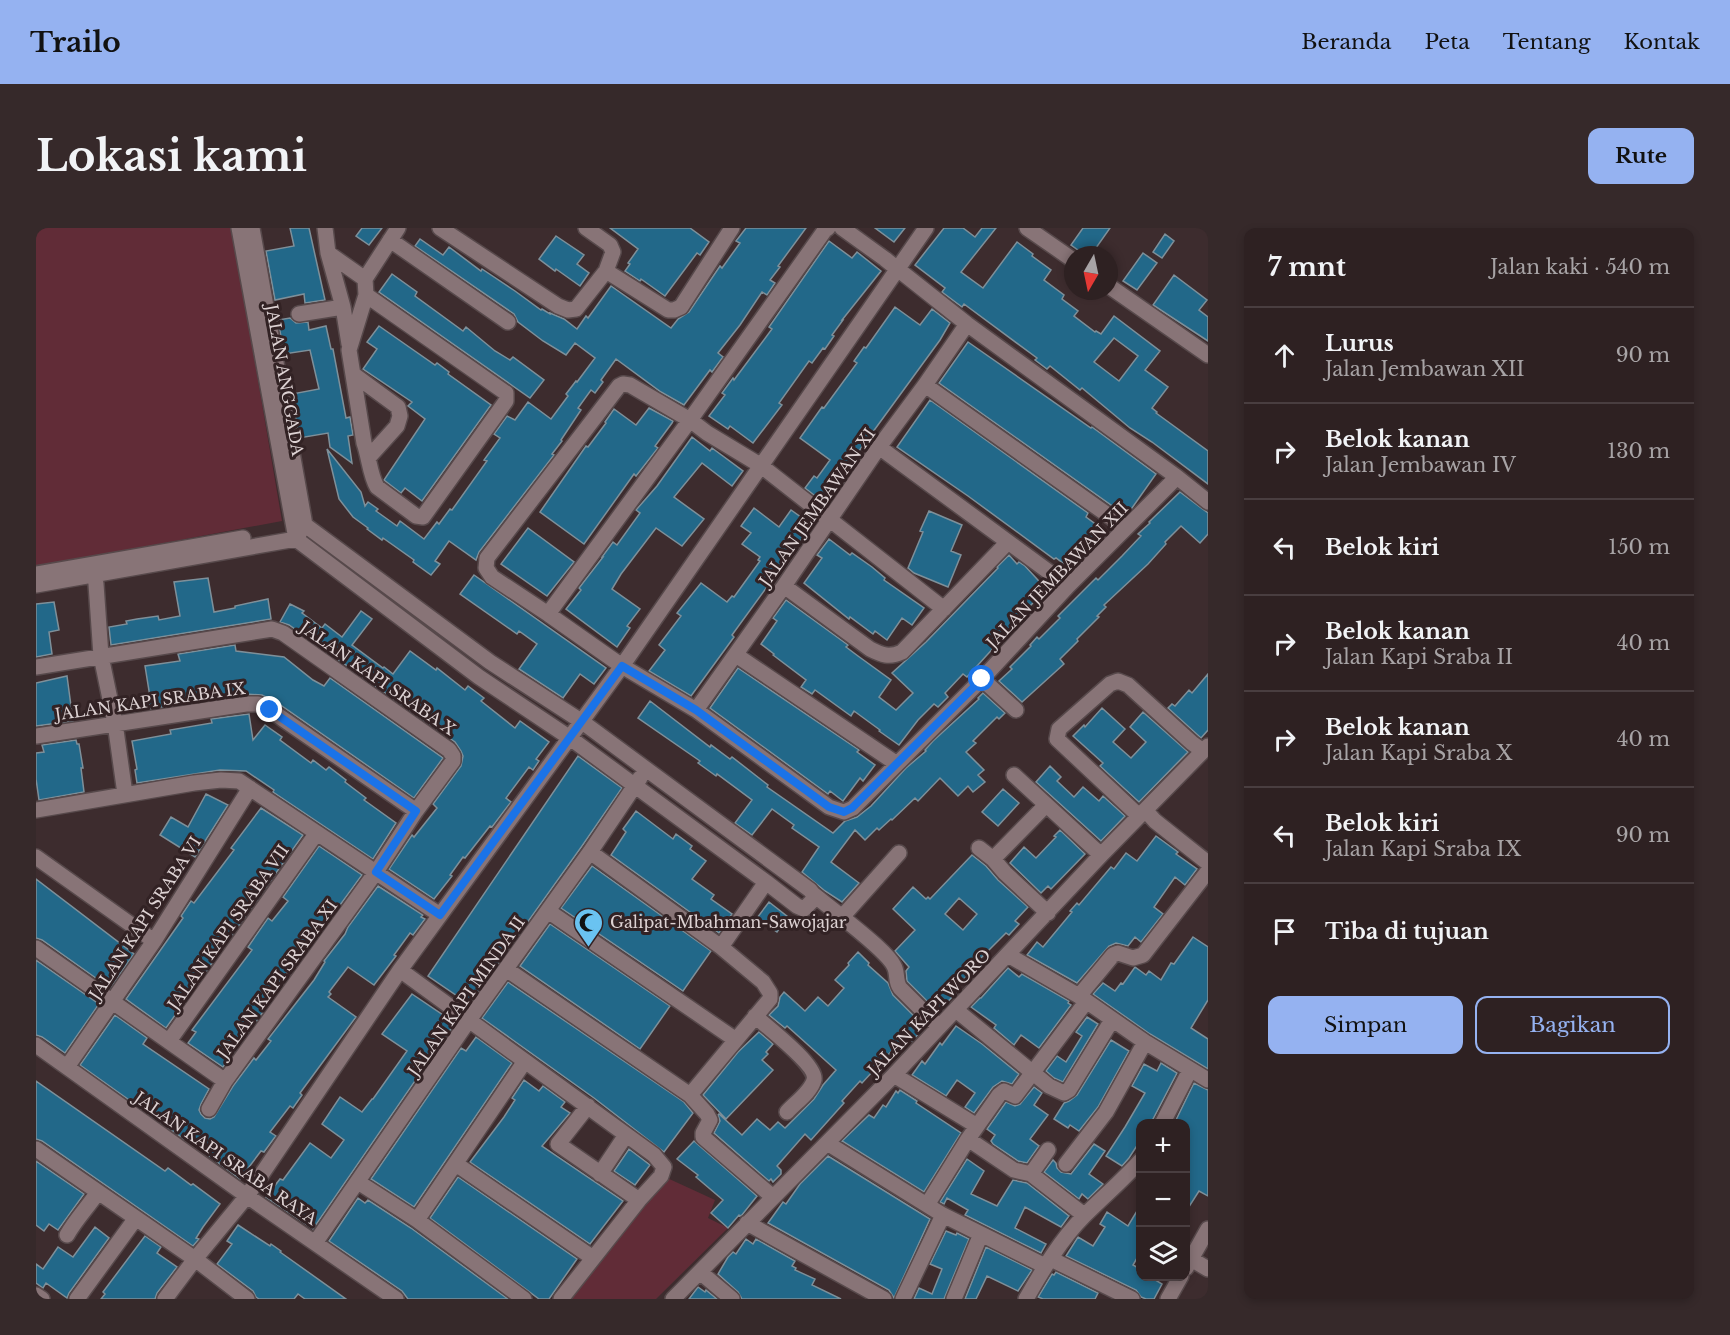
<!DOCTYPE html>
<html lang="id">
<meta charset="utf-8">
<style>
:root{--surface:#2e2122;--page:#36292a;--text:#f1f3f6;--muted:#a7a3a5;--line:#493e40;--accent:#95b2f1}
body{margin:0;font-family:"Libre Baskerville",serif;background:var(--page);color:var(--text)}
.controls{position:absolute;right:18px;bottom:18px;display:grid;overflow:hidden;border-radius:12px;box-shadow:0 3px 9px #0003}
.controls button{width:54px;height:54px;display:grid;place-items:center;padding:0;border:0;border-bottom:2px solid var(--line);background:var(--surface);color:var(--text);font:30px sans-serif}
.compass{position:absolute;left:1028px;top:18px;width:54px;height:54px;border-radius:50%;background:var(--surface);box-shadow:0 3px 9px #0003;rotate:189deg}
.stop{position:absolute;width:18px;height:18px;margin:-14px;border:4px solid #1a73e8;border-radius:50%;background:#fff}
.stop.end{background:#1a73e8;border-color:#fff;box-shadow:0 2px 6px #0008}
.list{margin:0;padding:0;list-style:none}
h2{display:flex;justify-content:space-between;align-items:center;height:78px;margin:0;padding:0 24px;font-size:26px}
h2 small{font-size:20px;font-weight:400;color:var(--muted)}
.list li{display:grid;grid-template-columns:39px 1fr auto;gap:18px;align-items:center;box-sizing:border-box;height:96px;padding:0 24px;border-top:2px solid var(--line)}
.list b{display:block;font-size:22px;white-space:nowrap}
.list p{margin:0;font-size:20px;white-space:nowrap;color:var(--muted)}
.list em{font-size:20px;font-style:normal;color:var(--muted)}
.actions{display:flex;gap:12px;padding:18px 24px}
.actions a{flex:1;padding:14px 0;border:2px solid var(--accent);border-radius:12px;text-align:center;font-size:21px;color:var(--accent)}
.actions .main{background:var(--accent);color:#111}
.icon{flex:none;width:33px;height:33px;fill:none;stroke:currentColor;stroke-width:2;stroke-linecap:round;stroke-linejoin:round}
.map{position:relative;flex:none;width:1172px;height:1071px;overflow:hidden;border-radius:12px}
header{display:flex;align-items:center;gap:36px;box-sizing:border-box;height:84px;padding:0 30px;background:var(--accent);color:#111}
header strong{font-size:28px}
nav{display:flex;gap:33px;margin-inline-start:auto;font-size:21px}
.intro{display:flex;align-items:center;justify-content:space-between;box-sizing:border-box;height:144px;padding:0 36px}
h1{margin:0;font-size:42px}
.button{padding:15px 27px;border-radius:12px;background:var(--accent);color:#111;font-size:21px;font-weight:700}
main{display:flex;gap:36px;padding:0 36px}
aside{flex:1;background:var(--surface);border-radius:12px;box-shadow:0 3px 9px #0003}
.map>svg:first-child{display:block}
.green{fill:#612c37}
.building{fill:#226889;stroke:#7e909a;stroke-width:1.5;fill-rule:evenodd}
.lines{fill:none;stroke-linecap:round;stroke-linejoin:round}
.minor-casing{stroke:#57494b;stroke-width:18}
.minor{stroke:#887477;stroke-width:15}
.route{stroke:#1a73e8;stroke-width:8}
.labels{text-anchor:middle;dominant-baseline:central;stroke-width:6;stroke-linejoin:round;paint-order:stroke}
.street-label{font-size:16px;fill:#ddd2d3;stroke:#322224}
.poi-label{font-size:16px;fill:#ddd2d3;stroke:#322224;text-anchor:start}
</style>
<header>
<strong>Trailo</strong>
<nav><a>Beranda</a><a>Peta</a><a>Tentang</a><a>Kontak</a></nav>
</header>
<div class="intro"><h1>Lokasi kami</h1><a class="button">Rute</a></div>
<main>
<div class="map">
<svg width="1172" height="1071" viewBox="0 0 1172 1071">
<rect width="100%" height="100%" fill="#3d2c2e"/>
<path class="green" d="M0,0H196L246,293L0,339Z
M629,949L679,972L672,990L692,1000L620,1071H532Z"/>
<path class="building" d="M254,0H273L289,72L269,75L268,66L239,72L230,23L258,18Z
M326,0H346L333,17L320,8Z
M574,0H654L673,14L664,27L661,25L629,68L605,51L604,53L589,43L594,36L592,35L602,21Z
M710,0H770L742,38L744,39L734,52L739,55L731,67L726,64L704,97L682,125L687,129L676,144L674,142L648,177L625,164L580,131L565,152L567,154L559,165L555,162L542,180L545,182L525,212L526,213L516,226L518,227L443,324L440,332L413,313L399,333L404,336L395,347L377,334L378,332L347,310L346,312L331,301L332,300L317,289L303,271L291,221L325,264L329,278L332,274L342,281L340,283L361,298L364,293L388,311L401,294L403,296L414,281L416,282L451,233L448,232L464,210L458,206L471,188L479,192L492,174L515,191L532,168L530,166L540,153L541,154L559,130L539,115L530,127L507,113L482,94L478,86L379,18L384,11L407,27L413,19L445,43L446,41L479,63L505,82L506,81L514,86V85L528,91L541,101L550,88L552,90L575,58L635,100L642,91L653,84L684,38L686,40L704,15L700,13Z
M839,0H869L858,14Z
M908,0H927L939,9L946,0H960L925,44L947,60L981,14L997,26L996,28L1015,42L1008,52L1028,67L1026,71L1042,83L1038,88L1059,104L1060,103L1065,106L1078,88L1124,123L1109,142L1132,159L1116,180L1121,184L1120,185L1172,223V256L1116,214L1094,200L1046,160L1044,162L1014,138L1011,141L999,132L1001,130L928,76L926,79L906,64L909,60L879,37ZM1078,110L1102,128L1083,153L1058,134Z
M1047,0H1074L1055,27H1049L1035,17Z
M1129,6L1138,13L1126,30L1117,24Z
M520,8L548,27L541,36L553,45L544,58L520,41L519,43L503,31Z
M793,13L816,30L821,24L845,43L806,92H807L796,107L798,108L789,121L787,120L776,135L773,133L743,175L746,177L717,215L694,198L692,201L673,188L689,167L686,165L697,150L698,152L736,101L733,99Z
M1107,25L1121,35L1101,62L1087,53Z
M356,46L381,64L379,68L427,103L430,99L459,123L474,132L477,129L508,152L494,170L343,64Z
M1138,47L1171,72L1163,82L1172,89V113L1117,77Z
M859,79L884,97L896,81L914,95L904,112L812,238L814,240L798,262L800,264L791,277L769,260L778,248L781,250L794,232L764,210L786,179L788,180L821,135L818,133L828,119L830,120Z
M254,90L260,95L272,94L273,102L290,98L295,121H297L310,190L314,189L317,207L312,208L316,235L294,219L292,205L263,210L256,166L283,161L274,122L248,126L242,92Z
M343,98L399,137L401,135L413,144L412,146L455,177L386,273L369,260L365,265L348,252L389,191L372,178L376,174L327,141L341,121L331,114Z
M932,114L1055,200L1056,199L1120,246L1096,280L1089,287L903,155Z
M894,172L1052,285L1050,289L1069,303L1058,319L1054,322L1053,321L1035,341L1020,330L1018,331L932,268L861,219Z
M613,180L637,193L636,195L619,218L622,220L600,248L598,246L548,316L504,284L550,218L552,219L570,195L569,194L578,181L600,197Z
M656,209L674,223L676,220L707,243L696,258L666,235L638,269L668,291L646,318L620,300L585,346L576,361L604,381L591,398L594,400L581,419L530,381L545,362L543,360L567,329H566L577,314L581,317L604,285L600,282L621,258Z
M1144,264L1172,285V306L1164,315L1145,298L1129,314L1130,316L1112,336L1068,377L1070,379L1061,388L1063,389L1041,411L1042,413L1024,431L1028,436L986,474L963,453L976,441L974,439L995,418L994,417L1001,409L1003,411L1024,390L1022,388L1060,350L1062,352L1086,328L1105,308L1102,306L1114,295L1113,294Z
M718,280L743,299L755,282L776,297L696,407L698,409L655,468L613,443L629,422L623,417L645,388L641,385L665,355L691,374L696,368L698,369L724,333L722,332L724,329L706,316L715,305L705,298Z
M893,283L926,297L915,323L925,327L912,359L878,345L872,340L887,304L884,303Z
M492,300L538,334L511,368L465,336Z
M793,311L814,327L816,325L836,339L849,350L848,352L888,380L876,397L866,390L851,412L839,403L837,406L814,389L813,391L768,355L786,330L781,327Z
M973,327L981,336L983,334L989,338L1013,364L1002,375L999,373L978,394L981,397L971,405L931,449L927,446L909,465L912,469L902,479L898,476L882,492L863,517L843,503L844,502L818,483L815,488L779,462L776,466L765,459L770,452L737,427L738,426L725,416L741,393L737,390L750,372L812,417L810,419L822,428L855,452L843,469L860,482L877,465L856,445L890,414L962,340L961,339Z
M438,347L570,440L558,456L544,446L527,470L483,441L501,416L483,403L481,406L424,366Z
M172,350L178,384L199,380V378L232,371L235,391L75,417L73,399L91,396L90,393L101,391L122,388L123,392L144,388L138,354Z
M18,374L23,402L13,404L16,426L0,429V376Z
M254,376L268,383L266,385L286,400L289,396L306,409L325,383L336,391L316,417L347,440L348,439L357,446L374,423L400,442L401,440L429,462L432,458L448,470L445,473L479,500L484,493L513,514L500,531L503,533L497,542L493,539L470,570L475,574L456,599L454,598L429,630L427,629L414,647L416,648L398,671L353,641L376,607L378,609L401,580L397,576L425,538L427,528L425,523L419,514L253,397L244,394Z
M199,417L200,423L248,429L277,452L288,458L294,450L407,530L378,570L240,474L226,467L209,466L114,481L111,469H114L109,438L144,433L142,426Z
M702,440L823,522L821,524L839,537L827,553L824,550L807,573L794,563L792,566L674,480Z
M1172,446V502L1165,510L1132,480L1136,476L1139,478L1153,462L1156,465Z
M31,448L37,493L0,498V455Z
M947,465L969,485L963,491L961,489L937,513L940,515L930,524L948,542L942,547L949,554L937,564L932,558L922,568L904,550L882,573L879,570L856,592L855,591L843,602L841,600L829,612L819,602L795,634L823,655L806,674L789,663L766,644L783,619L756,600L758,597L736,581L716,607L699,595L716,572L681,546L680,548L662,535L664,533L602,490L614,473L674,519L675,517L694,531L696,529L732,557L731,559L797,605L809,593L821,589L835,578L870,540L890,523L889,522L897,513L943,471L942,470Z
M1066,480L1089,501L1077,514L1095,530L1110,514L1094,499L1107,484L1152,524L1103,574L1064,538L1067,535L1037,508L1048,497L1049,499Z
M213,486L217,512L229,497L246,509L244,512L275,535L277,532L290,542L293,539L310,552L309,554L330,570L328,572L360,595L337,631L237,564L238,562L210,543L184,542L101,555L99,542L101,541L96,513L135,506L134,502L176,495L175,491Z
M40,512L41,516H43L47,540H45L48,564L3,572L0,551V525L8,524L6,517Z
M542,528L586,560L546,618L433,776L392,748Z
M1014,538L1025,549L1021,553L1038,569L1047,559L1063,573L1067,568L1089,588L1065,613L1000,554Z
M967,561L983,575L962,598L946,584Z
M170,566L192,577L159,629L124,607L135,589L152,599Z
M225,580L267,607L130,800L90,771L147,690L145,688L155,673L158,675L198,622L195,620Z
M600,583L637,611L640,606L656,618L654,621L670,633L656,651L678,667L675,671L696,686L683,705L575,627L590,604L587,601Z
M1024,602L1049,626L1015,661L1012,658L1005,665L974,635L988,619L1000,630L1020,609L1018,608Z
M1120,608L1142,624L1140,626L1161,641L1149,657L1139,649L1118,679L1127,686L1105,714L1099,709L1092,718L1080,715L1073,718L1041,755L991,727L1001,714L1007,719L1036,684L1034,683L1041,675L1043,677L1075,639L1078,641L1090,625L1101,633Z
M283,618L326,647L296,688L294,686L261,728L263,729L243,755L245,756L236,767L237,768L230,780L187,839L152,815L160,804L156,802L216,722L212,719L232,690L236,693L252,673L247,669Z
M936,627L950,638L962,652L992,679L979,693L983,696L973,707L970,705L939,736L941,737L917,763L920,765L902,784L871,753L870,743L873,739L859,723L879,702L857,681L877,659L890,671L892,669L894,671ZM923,670L941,686L927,702L909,686Z
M556,638L675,723L647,763L525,680Z
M0,651L98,726L74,760L6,712L0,710Z
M342,658L387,687L385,689L389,691L377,707L374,705L358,727L360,728L338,757L312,739L293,764L295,766L292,769L320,789L264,865L266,867L257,880L254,878L234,904L240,908L239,909L228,924L225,923L204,951L149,910L148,911L44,837L79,787L111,810L107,816L173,861L165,876L163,882L165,886L169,890L174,891L178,889L197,858L218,830L220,832L235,813L232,811L278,752L289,734L288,733L309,706L312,699Z
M733,674L752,689L741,704L721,690Z
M514,696L634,778L604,821L484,738Z
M1157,709L1172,719V772L1155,800L1172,811V841L1114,806L1057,766L1067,755L1079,763L1085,755L1087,756L1099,739L1110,747L1113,743L1125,752L1135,735L1138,736Z
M822,724L833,735L832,737L852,755L857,767L889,799L876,813L874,811L867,818L863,815L826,855L824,853L806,873L808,875L775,912L769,906L741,938L745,942V946L737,954L735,951L733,953L678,905L684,893L682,887L683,886L706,907L721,891L734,902L742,894L749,900L778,871L787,857L800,842L751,798L749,800L733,787L742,778L744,769L748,764L769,783L782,769L792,778L808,760L799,752L813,737L812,735Z
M0,732L63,776L29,825L6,809L0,807Z
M972,740L983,749L986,746L1033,773L1032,775L1035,777L1003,820L985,807L978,817L958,800L960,797L935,779L944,770H945Z
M472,754L648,874L657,885L628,924L558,870L446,790Z
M376,766L419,795L277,1001L230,969L244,951L247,952L274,915L295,930L308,912L286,896L304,869L326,884L336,871H337L371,823L346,806Z
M1051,789L1062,796L1027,854L1018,850L1010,843L1021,828L1030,834L1046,808L1040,804Z
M920,798L946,816L983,846L976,856L966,853L957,859L938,885L929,879L939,865L921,852L910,868L876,847L886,833L889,836L904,815L906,817Z
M723,804L737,816L730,824L732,826L726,832L737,842L690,891L667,867L702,824Z
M440,809L476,835L378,979L335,951L425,820L430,823Z
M1075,812L1093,823L1062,879L1043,903L1034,897L1032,900L1018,891L1028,875L1033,873L1041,867Z
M1125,835L1141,845L1117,891L1113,896H1104V913L1093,930L1086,938L1070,928L1089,899L1109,865L1096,858L1108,836L1121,843Z
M488,852L503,863L507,858L529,874L525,879L534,885L506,918L587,973L554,1016L434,934L468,889L479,872L476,870Z
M0,853L129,943L132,940L155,957L157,956L184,976L167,999L160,1010L163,1011L157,1018L6,913L0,911Z
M1158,855L1172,862V968L1163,963L1149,985V896H1138Z
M998,859L1006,865L998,877L1012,887L994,911L1003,918L991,935L982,933L957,916L955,913L959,907L951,901L970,874L979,878L984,876Z
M864,862L881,873L880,875L925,905L888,964L806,913L833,887L838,890L847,877L850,879L860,863L862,865Z
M658,913L721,968L706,987L704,988L703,987L692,1000L675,985L687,972L660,949L662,947L641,931Z
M1058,916L1069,923L1053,946L1067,956L1052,971L1046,966L1043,971L1008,944L1017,932L1020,935L1021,940L1025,944L1035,946Z
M593,921L614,937L599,957L578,943Z
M792,928L894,991L858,1070L853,1062L732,995L747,974L750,976L764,956Z
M931,931L948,943L935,966L961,978L977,952L991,955L1033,988L1025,999L989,979L979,1000L1010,1016L1005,1025L929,987L932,982L911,970L908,976L904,974Z
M0,933L48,966L22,1002L13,996L8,1003L0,997Z
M422,949L541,1031L513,1071H503L394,990Z
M322,970L329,975L332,972L375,1000L472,1071H372L366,1063L293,1013Z
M1104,978V1025L1097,1037L1104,1041V1048H1113L1126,1056L1118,1071H1110L1105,1069L1100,1062L1030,1028L1042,1009L1057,1018L1069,999L1064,996L1071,984L1092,998Z
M202,997L234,1018L235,1016L245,1023L244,1024L310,1071H269L262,1066L258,1071H223L220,1069L217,1063L181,1036L196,1016L191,1013Z
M59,999L73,1010L33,1065L31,1070L10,1055L7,1060L0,1055V1036L7,1041L22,1019L37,1029Z
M910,1003L920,1007L921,1005L933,1011L908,1071H878L883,1060L896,1066L906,1041L894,1036Z
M109,1008L125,1019L121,1025L141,1039L121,1065L119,1071H65L69,1066L67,1064Z
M710,1011L717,1016L720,1011L759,1033L756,1038L760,1040L759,1042L779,1051L776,1057L805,1071H706L702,1064L682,1046L692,1029L697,1024L700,1026Z
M950,1019L996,1042L982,1063L951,1048L940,1071H929Z
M1020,1044L1062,1065L1059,1071H1007L1002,1069L1016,1046L1018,1047Z
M662,1059L669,1064L670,1062L681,1071H653Z"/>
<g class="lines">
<defs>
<path id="minor" d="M203,0L260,311L443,449L534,510L730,654L761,678L768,681L778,671L777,666L774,662L545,493L454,434L269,297
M216,0L269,297
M289,0L292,25L307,79L313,116
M404,0L522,78L532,82L540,81L570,43L577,24L574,17L550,0
M806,0L849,31L931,96L1141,249L1172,274
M991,0L1037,32
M354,12L472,94
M292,25L329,51
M570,43L632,82H638L645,79L696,0
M1073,58L1172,127
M330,67L470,165V173L387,289L380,288L341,259C334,247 333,229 328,215L313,122L330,67L329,51L362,0
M263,86L307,79
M317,146L362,179L364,188L361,198L333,229
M889,157L1090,300
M843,219L1032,358
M57,339L60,356L65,428L79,495L89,566
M0,346L207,310
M0,357L260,311L264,304
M748,358L834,421C846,427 853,430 866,424L972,314
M908,381L724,237L671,205L654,192L594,157L587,156L583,158L451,330L450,340L456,349L512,386L586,438L660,482L793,579L808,584L817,580L946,451L1032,358L1141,249
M512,386L654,192L789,2L792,0
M700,427L861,536
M0,439L236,401L247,405L413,522L417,528V533L380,583L340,644L189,853L173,881
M946,451L980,482
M660,482L748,358L843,219L889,157L931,96
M0,508L210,476H222L234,482L380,583
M978,547L1065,627
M1010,577L957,631L969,645L1012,685
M0,582L158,555L185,552L203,553L404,687
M1109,582L1119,593L1172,635
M1103,588L1021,511L1023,501L1074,456L1082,453L1092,457L1156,515L1167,523
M943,620L957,631
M554,624L685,719L727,754L734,765V771L654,867
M863,625L806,689C819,700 852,725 858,738C862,745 859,753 864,760L903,799
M0,629L118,713
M777,666L806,689
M512,683L700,812
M685,719L730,654
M0,720L189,853
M972,727L1043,768L1109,814L1172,852
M470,741L654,867L671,886L674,892L667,905V909L737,969
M364,742L618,927L628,939L625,948L603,972L525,1071
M1043,768L1077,727L1082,725L1097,730L1107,727L1172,643
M920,782L1013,858L1028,865L1033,862L1076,792
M719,788C730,798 782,838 778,852C775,864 759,875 751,884
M133,813L280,606
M0,817L211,968L360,1071
M31,839L118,713L214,560
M858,847L941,898
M552,878L522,916L603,972
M1126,896L1154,842
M932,911L978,942L995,946L1048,987
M791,915L907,987L1009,1038
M0,921L159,1031L211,1071
M420,936L557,1030
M1030,936L1070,884L1109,814
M564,946L590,907
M995,946L1012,922
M322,954L381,992L488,1071
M891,977L932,911L963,867L968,863L979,868L1050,774
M381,992L489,833
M711,995L848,1071
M31,1007C40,991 52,979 62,964
M279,1015L433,792L554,624L604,550
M1015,1031L1096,1071
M1155,1031L1172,1041
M1150,1040L1172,1001
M664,1044L696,1071
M0,1067L6,1071
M41,1071L100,990
M129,1071L159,1031L211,968L364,742L586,438L890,0
M637,1071L858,847L1065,627L1172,518
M867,1071L907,987
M918,1071L945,1006
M990,1071C1006,1043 1025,1011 1048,988C1067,969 1087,952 1104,933
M1132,1071L1145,1048"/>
</defs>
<use href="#minor" class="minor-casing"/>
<use href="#minor" class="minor"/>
</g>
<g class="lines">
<path class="route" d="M234,482L380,583L340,644L404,687L586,438L660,482L793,579L808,584L816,580L946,451"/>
</g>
<defs>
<symbol id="mosque-pin" viewBox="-11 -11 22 30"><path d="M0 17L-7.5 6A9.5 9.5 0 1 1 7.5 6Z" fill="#6ac3f1" stroke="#322224"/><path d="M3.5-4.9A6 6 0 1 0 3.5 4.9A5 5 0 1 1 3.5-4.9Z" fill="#111"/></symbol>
</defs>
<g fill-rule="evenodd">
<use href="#mosque-pin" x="536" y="678" width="33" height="45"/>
</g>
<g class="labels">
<g class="street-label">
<text transform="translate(249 152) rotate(80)">JALAN ANGGADA</text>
<text transform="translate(781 279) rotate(-55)">JALAN JEMBAWAN XI</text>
<text transform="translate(1021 347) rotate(-46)">JALAN JEMBAWAN XII</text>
<text transform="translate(342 450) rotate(35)">JALAN KAPI SRABA X</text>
<text transform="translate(114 473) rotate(-8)">JALAN KAPI SRABA IX</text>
<text transform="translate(109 690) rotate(-57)">JALAN KAPI SRABA VI</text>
<text transform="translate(192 699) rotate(-55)">JALAN KAPI SRABA VII</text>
<text transform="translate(241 751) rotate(-54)">JALAN KAPI SRABA XI</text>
<text transform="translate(430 768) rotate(-55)">JALAN KAPI MINDA II</text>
<text transform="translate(893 784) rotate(-46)">JALAN KAPI WORO</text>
<text transform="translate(190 930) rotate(35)">JALAN KAPI SRABA RAYA</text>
</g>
<g class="poi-label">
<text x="574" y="694">Galipat-Mbahman-Sawojajar</text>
</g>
</g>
</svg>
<div class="controls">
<button>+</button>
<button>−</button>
<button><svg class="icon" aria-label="layers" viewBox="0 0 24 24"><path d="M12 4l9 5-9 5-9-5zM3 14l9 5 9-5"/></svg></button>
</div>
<svg class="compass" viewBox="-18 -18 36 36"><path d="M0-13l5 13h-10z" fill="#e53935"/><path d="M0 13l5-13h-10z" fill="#a7a3a5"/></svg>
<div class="stop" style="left:946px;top:451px"></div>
<div class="stop end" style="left:234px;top:482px"></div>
</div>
<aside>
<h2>7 mnt<small>Jalan kaki · 540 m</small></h2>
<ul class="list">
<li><svg class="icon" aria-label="ahead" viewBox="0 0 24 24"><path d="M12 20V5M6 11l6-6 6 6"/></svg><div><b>Lurus</b><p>Jalan Jembawan XII</p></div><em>90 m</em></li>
<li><svg class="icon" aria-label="right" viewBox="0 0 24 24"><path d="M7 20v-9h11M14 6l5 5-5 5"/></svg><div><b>Belok kanan</b><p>Jalan Jembawan IV</p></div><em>130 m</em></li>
<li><svg class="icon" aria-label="left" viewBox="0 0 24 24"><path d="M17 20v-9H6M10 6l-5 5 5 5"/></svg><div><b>Belok kiri</b></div><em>150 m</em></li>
<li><svg class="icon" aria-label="right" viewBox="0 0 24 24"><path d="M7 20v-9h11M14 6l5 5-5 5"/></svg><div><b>Belok kanan</b><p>Jalan Kapi Sraba II</p></div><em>40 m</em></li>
<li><svg class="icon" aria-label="right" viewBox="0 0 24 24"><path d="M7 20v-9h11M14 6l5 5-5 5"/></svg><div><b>Belok kanan</b><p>Jalan Kapi Sraba X</p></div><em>40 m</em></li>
<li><svg class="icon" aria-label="left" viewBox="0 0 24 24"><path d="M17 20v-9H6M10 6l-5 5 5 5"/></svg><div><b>Belok kiri</b><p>Jalan Kapi Sraba IX</p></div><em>90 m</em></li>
<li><svg class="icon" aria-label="arrive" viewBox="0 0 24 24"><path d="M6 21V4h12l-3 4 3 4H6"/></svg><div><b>Tiba di tujuan</b></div></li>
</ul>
<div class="actions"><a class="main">Simpan</a><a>Bagikan</a></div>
</aside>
</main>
